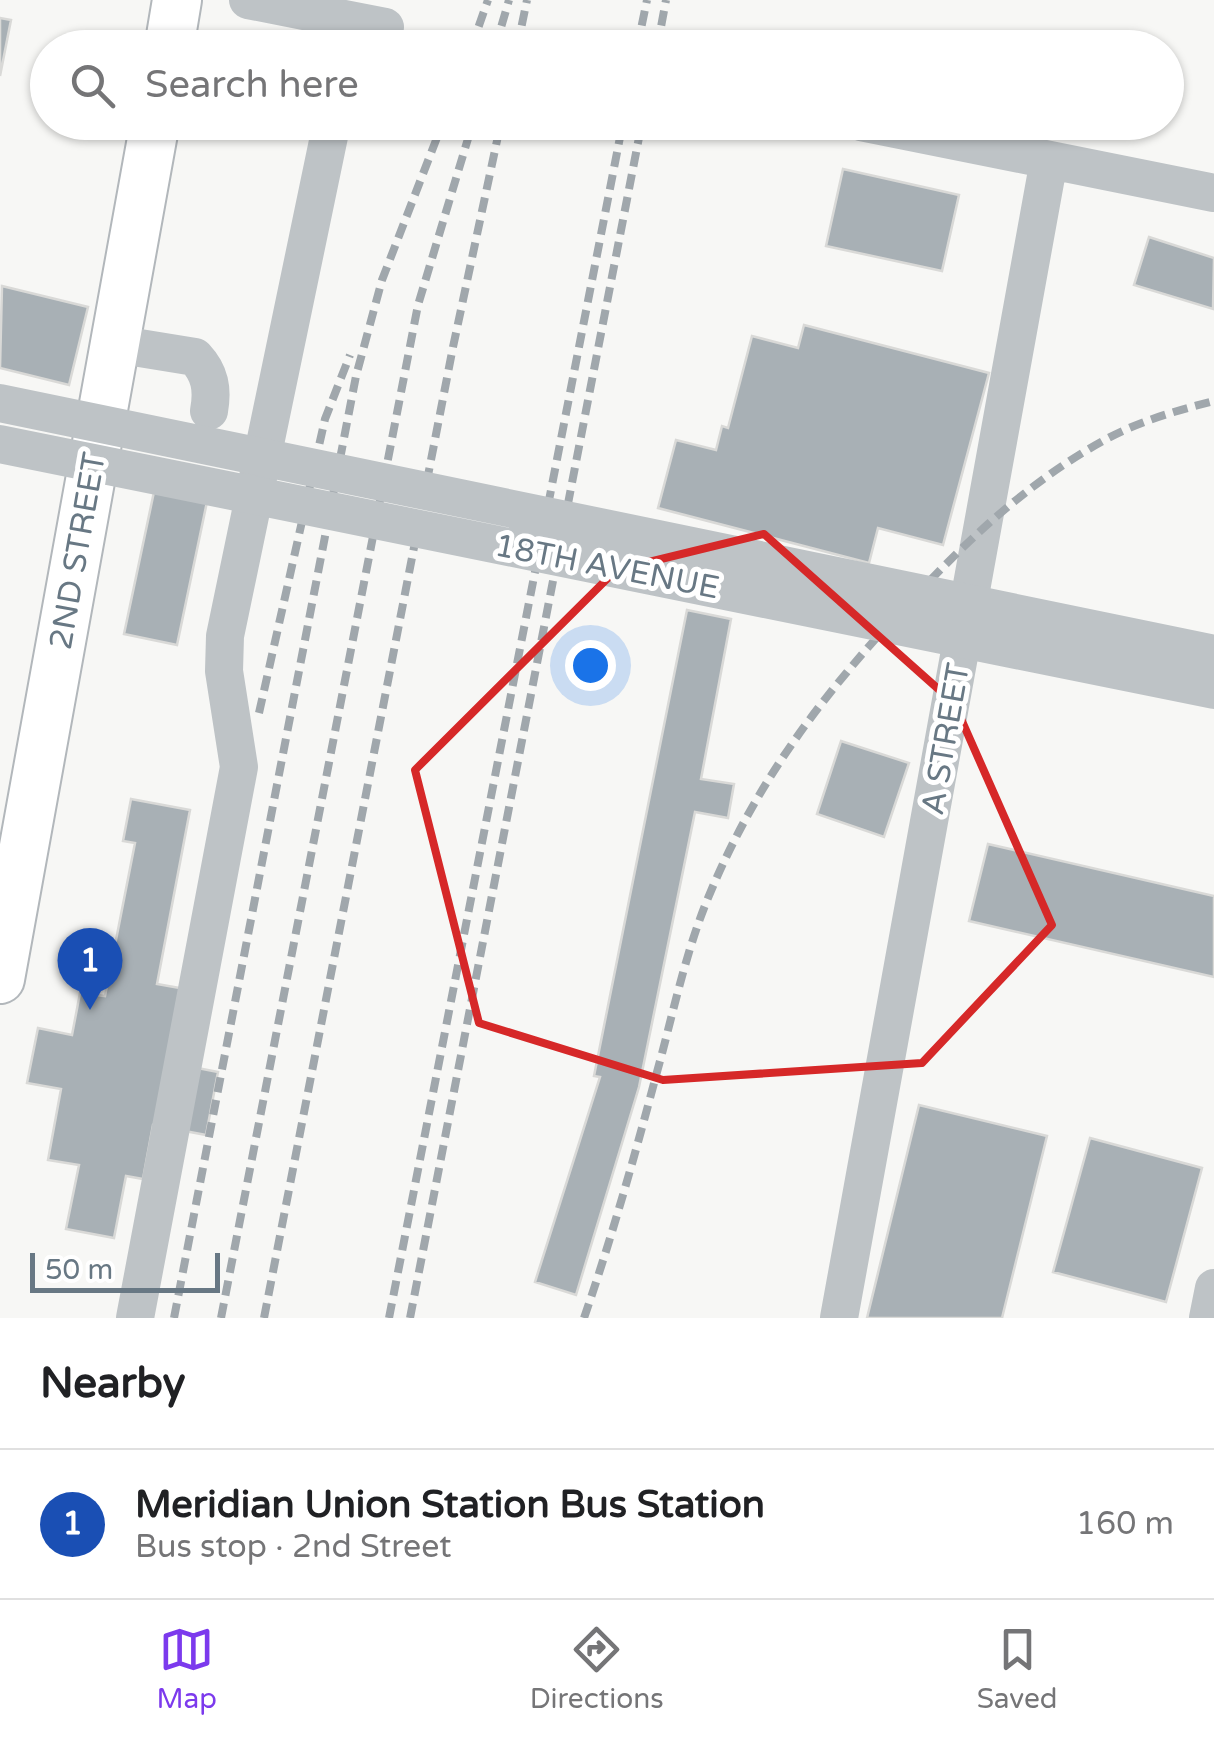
<!DOCTYPE html>
<meta charset="utf-8">
<style>
:root{--surface:#fff;--page:#f2f2f2;--text:#202124;--muted:#757577;--line:#e0e0e0;--accent:#7c3aed}
body{margin:0;font-family:"Varela Round",sans-serif;background:var(--page);color:var(--text)}
.scale{position:absolute;left:30px;bottom:25px;width:190px;box-sizing:border-box;padding-left:10px;border:5px solid #687884;border-top:0;font-size:28px;line-height:35px;white-space:nowrap;color:#687884;-webkit-text-stroke:8px #fff;paint-order:stroke}
.you{position:absolute;left:590px;top:665px;width:35px;height:35px;margin:-25px;border:8px solid #fff;border-radius:50%;background:#1a73e8;box-shadow:0 0 0 15px #1a73e833}
.badge{display:grid;place-items:center;width:65px;height:65px;border-radius:50%;background:var(--accent);color:#fff;font-size:32px;font-weight:700}
.pin{position:absolute;translate:-50% -82px;filter:drop-shadow(0 2px 5px #0008)}
.pin::after{content:'';position:absolute;top:52px;width:35px;height:30px;background:inherit;clip-path:polygon(0 0,100% 0,50% 100%)}
.list{margin:0;padding:0;list-style:none}
h2{display:flex;justify-content:space-between;align-items:center;height:130px;margin:0;padding:0 40px;font-size:42px}
h2 small{font-size:32px;font-weight:400;color:var(--muted)}
.list li{display:grid;grid-template-columns:65px 1fr auto;gap:30px;align-items:center;box-sizing:border-box;height:150px;padding:0 40px;border-top:2px solid var(--line)}
.list b{display:block;font-size:38px;white-space:nowrap}
.list p{margin:0;font-size:32px;white-space:nowrap;color:var(--muted)}
.list em{font-size:32px;font-style:normal;color:var(--muted)}
.icon{flex:none;width:55px;height:55px;fill:none;stroke:currentColor;stroke-width:2;stroke-linecap:round;stroke-linejoin:round}
.map{position:relative;flex:none;width:1214px;height:1318px;overflow:hidden}
.search{position:absolute;background:var(--surface);box-shadow:0 2px 8px #0004;left:30px;right:30px;top:30px;height:110px;display:flex;align-items:center;gap:25px;box-sizing:border-box;padding:0 35px;border-radius:55px;color:var(--muted);font-size:38px}
.sheet{height:280px;background:var(--surface)}
nav{display:flex;justify-content:space-around;align-items:center;box-sizing:border-box;height:140px;border-top:2px solid var(--line);background:var(--surface);font-size:28px;color:var(--muted)}
nav a{display:grid;justify-items:center;gap:5px}
nav .on{color:var(--accent)}
.map>svg:first-child{display:block}
.building{fill:#a8b0b5;stroke:#d9d9d7;stroke-width:2.5}
.lines{fill:none;stroke-linecap:round;stroke-linejoin:round}
.major-casing{stroke:#b2b7bb;stroke-width:52}
.minor{stroke:#bec3c6;stroke-width:38}
.major{stroke:#fff;stroke-width:48}
.rail{stroke:#a0a7ac;stroke-width:8;stroke-dasharray:15 8;stroke-linecap:butt}
.minor-bridge{stroke:#bec3c6;stroke-width:38}
.marked{fill:none;stroke:#d62828;stroke-width:8;stroke-linejoin:round}
.labels{text-anchor:middle;dominant-baseline:central;stroke-width:10;stroke-linejoin:round;paint-order:stroke}
.street-label{font-size:32px;fill:#687884;stroke:#fff}
</style>
<div class="map">
<svg width="1214" height="1318" viewBox="0 0 1214 1318">
<rect width="100%" height="100%" fill="#f7f7f5"/>
<path class="building" d="M0,18L11,20L0,76Z
M843,169L959,195L942,271L826,246Z
M1149,237L1214,258L1213,309L1134,285Z
M2,286L88,307L69,385L0,368Z
M804,325L989,373L943,545L878,528L869,563L658,508L676,440L716,450L722,426L728,428L752,336L798,348Z
M155,487L208,497L177,645L124,634Z
M687,610L731,619L701,779L734,784L728,818L695,812L639,1087L576,1295L535,1282L600,1077L594,1076Z
M841,741L909,763L884,837L817,814Z
M131,799L190,810L157,984L191,990L177,1064L218,1072L206,1135L153,1125L143,1179L126,1176L114,1238L66,1229L79,1165L48,1160L61,1089L27,1083L38,1028L72,1035L80,993L105,996L135,843L123,841Z
M988,844L1214,896V977L969,921Z
M919,1105L1047,1136L1002,1318H867Z
M1090,1138L1202,1168L1166,1302L1053,1272Z"/>
<g class="lines">
<defs>
<path id="major" d="M169,48L177,0
M0,979L155,122"/>
</defs>
<use href="#major" class="major-casing"/>
<path class="minor" d="M248,0L385,27
M861,122L1214,193
M115,344L195,357C210,373 213,389 209,411
M135,1318L239,767L224,671L225,636L332,122
M839,1318L1049,160
M1208,1318L1214,1288"/>
<use href="#major" class="major"/>
<path class="rail" d="M471,48L488,0
M495,48L509,0
M517,48L527,0
M637,48L647,0
M657,48L666,0
M259,713L325,419L350,355
M174,1318L356,376L382,280L443,122
M221,1318L418,305L473,122
M264,1318L453,347L501,122
M389,1318L623,122
M410,1318L642,122
M584,1318C612,1237 635,1155 657,1072C673,1014 685,954 708,898C758,777 826,690 916,595C971,537 1029,482 1101,442C1136,422 1175,411 1214,401"/>
<path class="minor-bridge" d="M0,403L1214,654
M0,444L1214,690"/>
</g>
<path class="marked" d="M764,534L954,703L1052,925L922,1063L663,1080L479,1023L415,770L616,570Z"/>
<g class="labels">
<g class="street-label">
<text transform="translate(78 551) rotate(-80)">2ND STREET</text>
<text transform="translate(607 567) rotate(11)">18TH AVENUE</text>
<text transform="translate(946 739) rotate(-80)">A STREET</text>
</g>
</g>
</svg>
<div class="scale">50 m</div>
<div class="you"></div>
<div class="pin badge" style="left:90px;top:1010px;background:#1a4fb4">1</div>
<div class="search"><svg class="icon" aria-label="search" viewBox="0 0 24 24"><circle cx="10" cy="10" r="6"/><path d="M15 15l6 6"/></svg>Search here</div>
</div>
<section class="sheet">
<h2>Nearby<small></small></h2>
<ul class="list">
<li><span class="badge" style="background:#1a4fb4">1</span><div><b>Meridian Union Station Bus Station</b><p>Bus stop · 2nd Street</p></div><em>160 m</em></li>
</ul>
</section>
<nav>
<a class="on"><svg class="icon" aria-label="map" viewBox="0 0 24 24"><path d="M3 6l6-2 6 2 6-2v14l-6 2-6-2-6 2zM9 4v14M15 6v14"/></svg>Map</a>
<a><svg class="icon" aria-label="directions" viewBox="0 0 24 24"><path d="M12 3l9 9-9 9-9-9zM9 14v-3h6M13 9l2 2-2 2"/></svg>Directions</a>
<a><svg class="icon" aria-label="saved" viewBox="0 0 24 24"><path d="M7 4h10v16l-5-4-5 4z"/></svg>Saved</a>
</nav>
